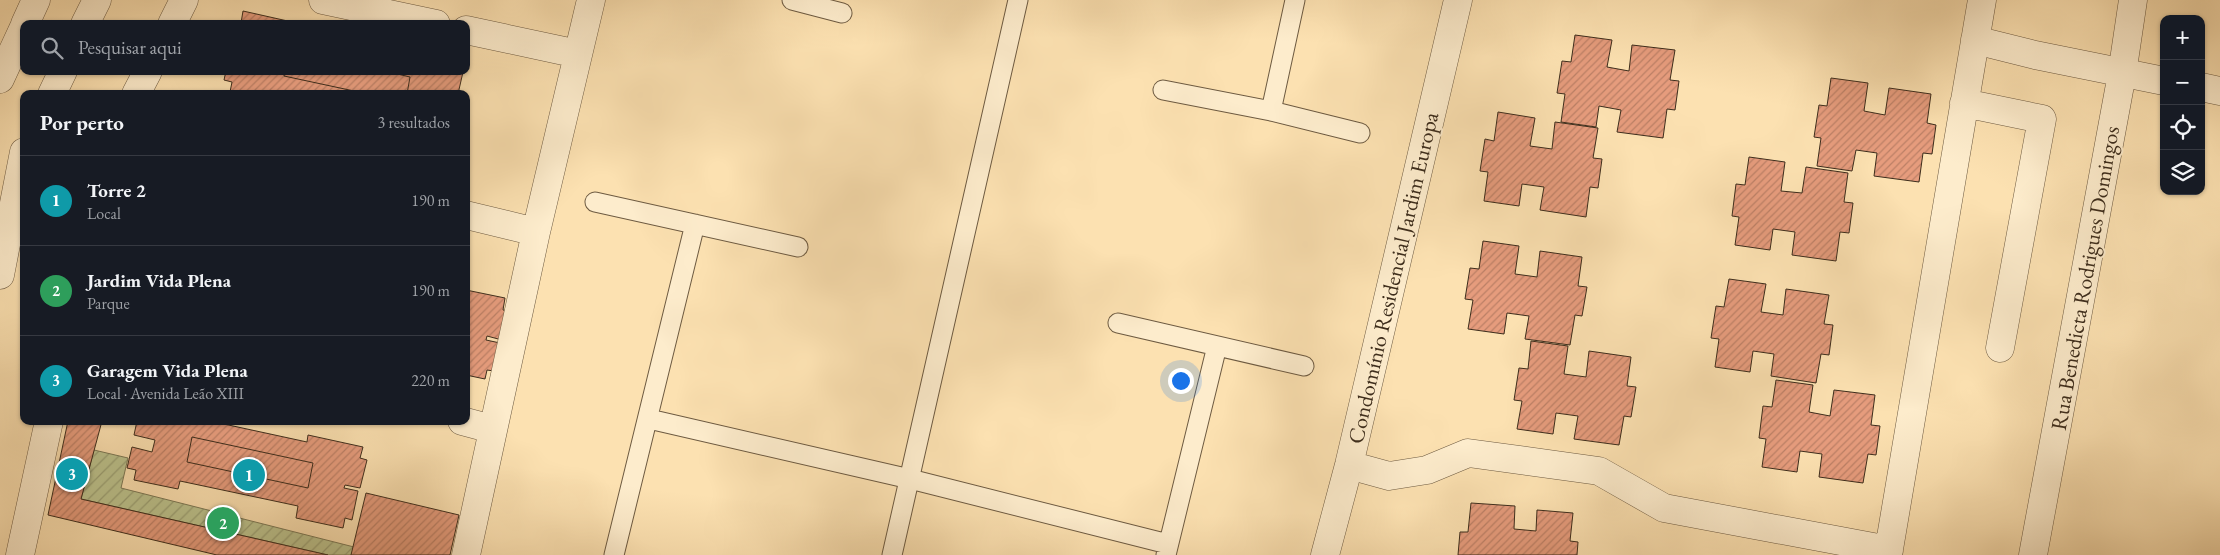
<!DOCTYPE html>
<html lang="pt">
<meta charset="utf-8">
<style>
:root{--surface:#171b24;--page:#242831;--text:#f1f3f6;--muted:#9ea1a6;--line:#363941;--accent:#ea580c}
body{margin:0;font-family:"EB Garamond",serif;background:var(--page);color:var(--text)}
.controls{position:absolute;right:15px;top:15px;display:grid;overflow:hidden;border-radius:10px;box-shadow:0 1px 4px #0004}
.controls button{width:45px;height:45px;display:grid;place-items:center;padding:0;border:0;border-bottom:1px solid var(--line);background:var(--surface);color:var(--text);font:25px sans-serif}
.you{position:absolute;left:1180px;top:380px;width:18px;height:18px;margin:-12px;border:4px solid #fff;border-radius:50%;background:#1a73e8;box-shadow:0 0 0 8px #1a73e833}
.badge{display:grid;place-items:center;width:32px;height:32px;border-radius:50%;background:var(--accent);color:#fff;font-size:16px;font-weight:700}
.pin{position:absolute;translate:-50% -50%;border:2px solid #fff;box-shadow:0 1px 5px #0006}
.list{margin:0;padding:0;list-style:none}
h2{display:flex;justify-content:space-between;align-items:center;height:65px;margin:0;padding:0 20px;font-size:21px}
h2 small{font-size:16px;font-weight:400;color:var(--muted)}
.list li{display:grid;grid-template-columns:32px 1fr auto;gap:15px;align-items:center;box-sizing:border-box;height:90px;padding:0 20px;border-top:1px solid var(--line)}
.list b{display:block;font-size:19px;white-space:nowrap}
.list p{margin:0;font-size:16px;white-space:nowrap;color:var(--muted)}
.list em{font-size:16px;font-style:normal;color:var(--muted)}
.icon{flex:none;width:28px;height:28px;fill:none;stroke:currentColor;stroke-width:2;stroke-linecap:round;stroke-linejoin:round}
.map{position:relative;flex:none;width:2220px;height:555px;overflow:hidden}
.search{position:absolute;background:var(--surface);box-shadow:0 1px 4px #0004;left:20px;top:20px;width:450px;height:55px;display:flex;align-items:center;gap:12px;box-sizing:border-box;padding:0 18px;border-radius:10px;color:var(--muted);font-size:19px}
.panel{position:absolute;background:var(--surface);box-shadow:0 1px 4px #0004;left:20px;top:90px;width:450px;height:335px;border-radius:10px}
.map>svg:first-child{display:block}
.garden{fill:url(#garden-furrows);stroke:#7c7855}
.building{fill:url(#building-hatch);stroke:#3d2d1c}
.lines{fill:none;stroke-linecap:round;stroke-linejoin:round}
.lane-casing{stroke:#6d5a41;stroke-width:21}
.street-casing{stroke:#6d5a41;stroke-width:29}
.lane{stroke:#fdeccc;stroke-width:19}
.street{stroke:#fdeccc;stroke-width:28}
.labels{text-anchor:middle;dominant-baseline:central;stroke-width:4;stroke-linejoin:round;paint-order:stroke}
.street-label{font-size:22px;fill:#3d2d1c;stroke:#fdeccc}
</style>
<div class="map">
<svg width="2220" height="555" viewBox="0 0 2220 555">
<defs>
<pattern id="garden-furrows" width="10" height="10" patternUnits="userSpaceOnUse" patternTransform="scale(1.25)"><rect width="10" height="10" fill="#bcc38e"/><path d="M-1 1l2-2M0 10L10 0M9 11l2-2" fill="none" stroke="#9a9f73"/></pattern>
<pattern id="building-hatch" width="6" height="6" patternUnits="userSpaceOnUse" patternTransform="scale(1.25)"><rect width="6" height="6" fill="#e69c7d"/><path d="M-1 1l2-2M0 6l6-6M5 7l2-2" fill="none" stroke="#bc8066"/></pattern>
</defs>
<rect width="100%" height="100%" fill="#fce1b1"/>
<filter id="stains"><feTurbulence type="fractalNoise" baseFrequency=".004" numOctaves="4"/><feColorMatrix values="0 0 0 0 .2 0 0 0 0 .09 0 0 0 0 .02 0 0 0 .5 -.17"/></filter>
<radialGradient id="worn" r=".72"><stop offset=".6" stop-color="#630" stop-opacity="0"/><stop offset="1" stop-color="#630" stop-opacity=".3"/></radialGradient>
<path class="garden" d="M94,450L128,458L121,488L354,547L351,555H328L81,499Z"/>
<path class="building" d="M243,11L301,24H235V22L241,23Z
M1575,35L1612,40L1607,67L1629,71L1632,45L1675,50L1670,80L1679,81L1675,110L1667,109L1663,138L1617,132L1621,110L1599,106L1596,127L1561,122L1565,94L1557,93L1562,61L1571,62Z
M226,71H459L463,72L458,94H240L230,92L232,82L224,80Z
M285,71H385L410,77L407,94H368L284,76Z
M1831,78L1868,83L1864,111L1885,115L1889,88L1931,94L1927,123L1936,125L1932,154L1923,153L1919,182L1874,176L1877,153L1856,150L1852,171L1817,166L1821,138L1814,137L1819,105L1827,106Z
M1498,112L1535,118L1530,146L1552,149L1555,122L1598,128L1593,158L1602,159L1598,188L1590,187L1586,217L1540,210L1544,187L1522,184L1519,206L1484,201L1488,172L1480,171L1485,139L1494,141Z
M1749,157L1785,162L1781,191L1802,193L1806,167L1848,173L1844,202L1853,203L1849,233L1840,232L1836,261L1792,255L1795,232L1773,229L1770,250L1735,245L1739,217L1732,216L1736,184L1745,185Z
M1483,241L1519,246L1515,274L1537,277L1540,251L1582,257L1578,286L1587,287L1582,316L1575,315L1570,345L1525,339L1529,316L1507,313L1504,334L1468,329L1473,300L1465,299L1470,268L1479,269Z
M1729,279L1766,284L1761,312L1783,315L1786,289L1829,295L1824,324L1833,325L1829,355L1821,354L1816,383L1771,376L1774,354L1753,351L1750,372L1715,367L1719,339L1711,338L1716,306L1724,307Z
M466,290L505,298L503,310L509,311L502,340L487,336L486,340L500,343L494,371L487,370L485,379L466,375Z
M1531,341L1568,346L1564,374L1586,377L1589,351L1631,357L1627,386L1636,387L1631,417L1624,416L1619,445L1574,439L1578,416L1556,413L1553,434L1517,429L1522,401L1514,400L1519,368L1528,369Z
M1776,380L1813,385L1809,412L1830,416L1834,390L1875,395L1871,425L1880,426L1876,455L1868,454L1863,483L1819,477L1822,454L1800,451L1797,472L1762,467L1766,439L1759,438L1763,406L1772,407Z
M68,421H102L81,499L328,555H217L48,515Z
M137,421H210L307,442L308,435L363,447L360,458L367,460L360,488L345,485L344,488L358,491L352,520L345,518L343,528L296,518L298,506L180,481L178,489L134,480L136,470L127,468L132,447L152,452L155,440L134,435Z
M192,437L313,463L308,488L187,462Z
M366,493L459,515L450,555H351Z
M1471,503L1515,506L1514,529L1536,531L1537,510L1573,513L1570,541L1578,542L1577,555H1458L1460,532H1468Z"/>
<g class="lines">
<defs>
<path id="lane" d="M792,0L842,13
M1163,90L1271,111L1360,133
M1271,111L1295,0
M595,202L798,247
M1118,323L1304,366
M649,419L910,479L1168,544
M614,555L695,224
M892,555L1018,0
M1166,555L1217,346"/>
<path id="street" d="M323,0L436,24
M25,24L36,0
M85,24L97,0
M172,24L184,0
M466,30L578,54
M1975,40L2035,55L2164,81
M0,79L24,27
M2201,87L2220,91
M52,94L63,71
M136,94L148,71
M1964,103L2042,119L2000,348
M466,215L536,232
M0,275L24,152
M462,421L492,429
M1349,465L1389,476L1427,470L1468,453L1599,471L1664,508L1889,550
M20,555L49,421
M466,555L536,232L591,0
M1325,555L1349,465L1458,0
M1888,555L1982,0
M2033,555L2122,74L2133,0"/>
</defs>
<use href="#lane" class="lane-casing"/>
<use href="#street" class="street-casing"/>
<use href="#lane" class="lane"/>
<use href="#street" class="street"/>
</g>
<g class="labels">
<g class="street-label">
<text transform="translate(1393 278) rotate(-77)">Condomínio Residencial Jardim Europa</text>
<text transform="translate(2085 278) rotate(-80)">Rua Benedicta Rodrigues Domingos</text>
</g>
</g>
<rect width="100%" height="100%" filter="url(#stains)"/>
<rect width="100%" height="100%" fill="url(#worn)"/>
</svg>
<div class="controls">
<button>+</button>
<button>−</button>
<button><svg class="icon" aria-label="locate" viewBox="0 0 24 24"><circle cx="12" cy="12" r="6"/><path d="M12 2v4M12 18v4M2 12h4M18 12h4"/></svg></button>
<button><svg class="icon" aria-label="layers" viewBox="0 0 24 24"><path d="M12 4l9 5-9 5-9-5zM3 14l9 5 9-5"/></svg></button>
</div>
<div class="you"></div>
<div class="pin badge" style="left:249px;top:475px;background:#0f9aa8">1</div>
<div class="pin badge" style="left:223px;top:523px;background:#2e9e5b">2</div>
<div class="pin badge" style="left:72px;top:474px;background:#0f9aa8">3</div>
<div class="search"><svg class="icon" aria-label="search" viewBox="0 0 24 24"><circle cx="10" cy="10" r="6"/><path d="M15 15l6 6"/></svg>Pesquisar aqui</div>
<section class="panel">
<h2>Por perto<small>3 resultados</small></h2>
<ul class="list">
<li><span class="badge" style="background:#0f9aa8">1</span><div><b>Torre 2</b><p>Local</p></div><em>190 m</em></li>
<li><span class="badge" style="background:#2e9e5b">2</span><div><b>Jardim Vida Plena</b><p>Parque</p></div><em>190 m</em></li>
<li><span class="badge" style="background:#0f9aa8">3</span><div><b>Garagem Vida Plena</b><p>Local · Avenida Leão XIII</p></div><em>220 m</em></li>
</ul>
</section>
</div>
